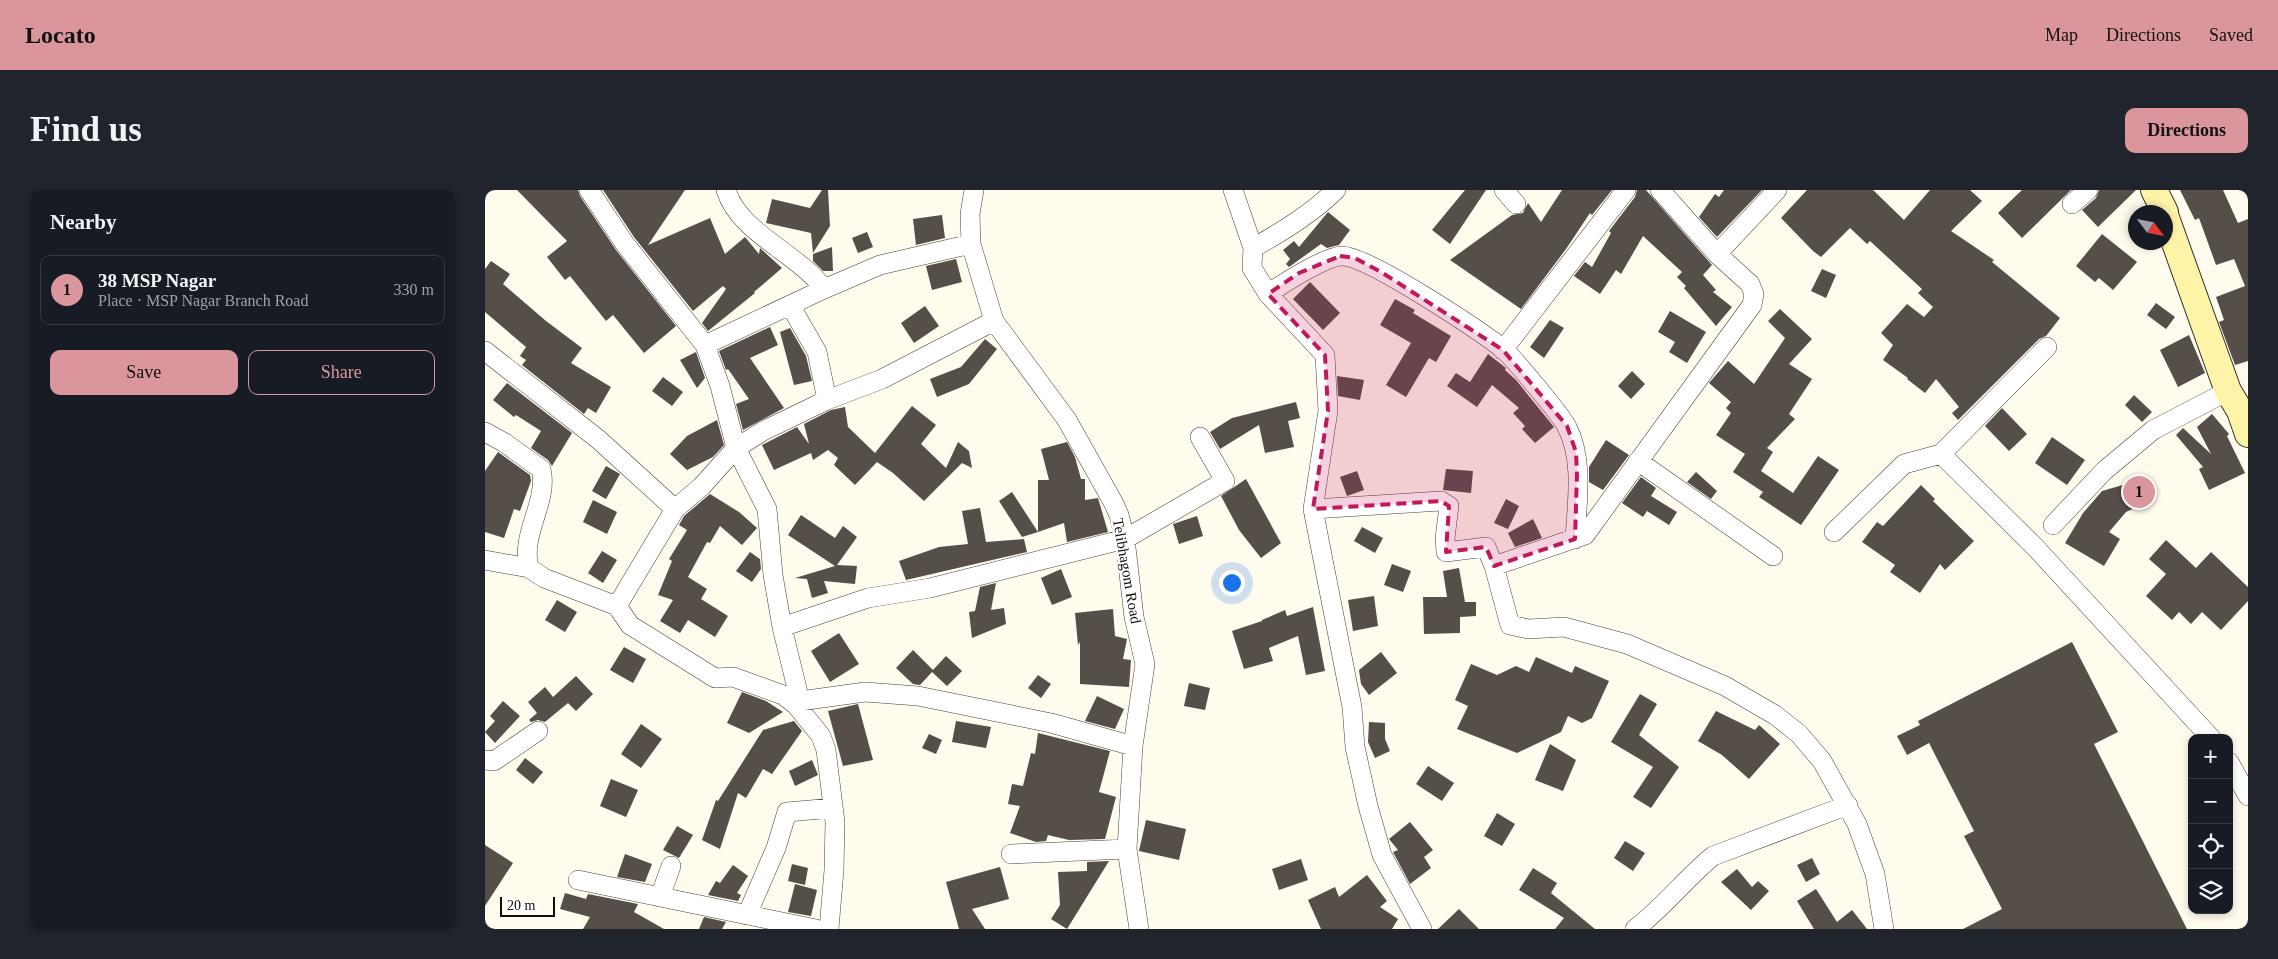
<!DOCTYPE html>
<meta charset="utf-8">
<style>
:root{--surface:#171b24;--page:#20242c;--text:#f1f3f6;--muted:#9ea1a6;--line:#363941;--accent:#da969c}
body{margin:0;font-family:Georgia,serif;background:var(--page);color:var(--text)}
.controls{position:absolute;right:15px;bottom:15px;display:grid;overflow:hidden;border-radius:10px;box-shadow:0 2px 8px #0003}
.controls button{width:45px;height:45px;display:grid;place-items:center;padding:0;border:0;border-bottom:1px solid var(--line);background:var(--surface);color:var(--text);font:25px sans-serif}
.compass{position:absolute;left:1643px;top:15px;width:45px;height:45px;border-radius:50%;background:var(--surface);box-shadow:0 2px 8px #0003;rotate:122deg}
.scale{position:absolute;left:15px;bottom:12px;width:55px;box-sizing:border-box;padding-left:5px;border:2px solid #0d0d0d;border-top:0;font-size:14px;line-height:18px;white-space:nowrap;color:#0d0d0d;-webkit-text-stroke:4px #fff;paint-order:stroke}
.you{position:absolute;left:746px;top:392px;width:18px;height:18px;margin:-12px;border:4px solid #fff;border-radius:50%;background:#1a73e8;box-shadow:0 0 0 8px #1a73e833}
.badge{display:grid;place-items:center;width:32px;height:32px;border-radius:50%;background:var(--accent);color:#111;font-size:16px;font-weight:700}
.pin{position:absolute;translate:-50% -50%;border:2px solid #fff;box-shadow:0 1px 5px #0006}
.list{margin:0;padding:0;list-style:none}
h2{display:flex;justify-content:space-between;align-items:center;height:65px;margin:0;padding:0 20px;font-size:21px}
h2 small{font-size:16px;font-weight:400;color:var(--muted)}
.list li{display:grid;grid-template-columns:32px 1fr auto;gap:15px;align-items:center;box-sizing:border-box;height:70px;margin:0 10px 10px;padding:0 10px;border:1px solid var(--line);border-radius:10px}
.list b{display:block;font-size:19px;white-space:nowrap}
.list p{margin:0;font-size:16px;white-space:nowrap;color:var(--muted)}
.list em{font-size:16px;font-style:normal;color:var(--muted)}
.actions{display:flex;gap:10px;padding:15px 20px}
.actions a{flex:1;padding:11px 0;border:1px solid var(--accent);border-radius:10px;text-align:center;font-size:18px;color:var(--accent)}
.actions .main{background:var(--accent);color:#111}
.icon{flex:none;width:28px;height:28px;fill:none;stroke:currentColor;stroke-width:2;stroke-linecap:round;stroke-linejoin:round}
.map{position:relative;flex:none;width:1763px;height:739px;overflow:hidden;border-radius:10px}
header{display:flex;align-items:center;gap:30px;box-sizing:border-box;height:70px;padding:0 25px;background:var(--accent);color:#111}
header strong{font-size:24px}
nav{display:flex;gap:28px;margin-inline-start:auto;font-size:18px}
.intro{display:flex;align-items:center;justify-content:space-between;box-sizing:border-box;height:120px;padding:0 30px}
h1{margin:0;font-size:35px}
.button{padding:12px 22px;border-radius:10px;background:var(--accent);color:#111;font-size:18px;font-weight:700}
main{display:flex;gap:30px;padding:0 30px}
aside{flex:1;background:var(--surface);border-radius:10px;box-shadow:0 2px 8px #0003}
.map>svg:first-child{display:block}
.building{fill:#564e49}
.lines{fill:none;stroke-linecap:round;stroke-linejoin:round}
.street-casing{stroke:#404040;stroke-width:20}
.secondary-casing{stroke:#2f2f2f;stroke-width:28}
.street{stroke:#fff;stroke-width:19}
.secondary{stroke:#fff3a8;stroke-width:26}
.marked{fill:#c2185b;fill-opacity:0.2;stroke:#c2185b;stroke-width:4;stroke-dasharray:10 6;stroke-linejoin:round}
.labels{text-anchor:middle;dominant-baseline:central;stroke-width:5;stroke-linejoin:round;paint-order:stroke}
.street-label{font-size:15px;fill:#0d0d0d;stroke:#fff}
</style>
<header>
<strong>Locato</strong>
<nav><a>Map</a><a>Directions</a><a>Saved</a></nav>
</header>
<div class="intro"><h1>Find us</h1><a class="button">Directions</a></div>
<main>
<aside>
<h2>Nearby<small></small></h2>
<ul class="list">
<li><span class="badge">1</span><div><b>38 MSP Nagar</b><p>Place · MSP Nagar Branch Road</p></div><em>330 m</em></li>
</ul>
<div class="actions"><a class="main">Save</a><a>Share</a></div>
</aside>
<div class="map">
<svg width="1763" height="739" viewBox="0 0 1763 739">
<rect width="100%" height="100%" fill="#fffbed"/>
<path class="building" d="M32,0H93L95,6L131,60L191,136L159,163L128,125L121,131L85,86L80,90L62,67L82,51Z
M118,0H200L163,55L225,28L240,64L260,47L274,64L275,58L297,78L269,102L270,103L223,141L217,133L241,99L238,96L208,121L149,47Z
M337,0H343L345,36L328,63L326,43L281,33L287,9L325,18Z
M980,0H1001L965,54L947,40Z
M1077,0H1127L1107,25L1105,23L1081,59L1036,119L965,70L1027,25L1038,23L1043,13L1056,32Z
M1152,0H1161L1227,75L1218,85L1231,100L1228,102L1247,117L1231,136L1199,98L1201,96L1192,87L1197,82L1158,46L1136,84L1131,80L1115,104L1089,86L1100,72L1107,77L1126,43L1124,41L1150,7Z
M1239,0H1277L1232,47L1214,27L1230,4L1234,7Z
M1322,0H1388L1419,30L1445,0H1485L1497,11L1466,41L1509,70L1507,72L1575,128L1561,146L1554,149L1473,230L1467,223L1474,217L1451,189L1440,203L1422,189L1423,188L1398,170L1408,155L1396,143L1422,114L1439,127L1448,117L1433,103L1437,99L1385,51L1382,54L1365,38L1336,67L1328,61L1296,28Z
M1537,0H1586L1537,48L1513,23Z
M1614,0H1651L1613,37L1597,20L1611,8Z
M1695,0H1738L1753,33L1763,29V171L1750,175L1734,132L1739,130L1731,107L1760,96L1749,69L1731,75L1714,28L1710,30Z
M843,22L865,40L854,55L842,58L836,54L804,77L801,74L805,69L798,60L809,51L814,57Z
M457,25L460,48L431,55L428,29Z
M382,42L388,57L373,63L367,48Z
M1617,44L1652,72L1628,100L1614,88L1610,92L1591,76Z
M347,57L348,81H338L328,71V64Z
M471,69L477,92L447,100L441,76Z
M6,71L25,84L18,94L61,131L97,158L86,173L126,197L111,223L103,218L99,224L37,175L41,170L35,166L41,157L0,122V79Z
M1337,79L1351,85L1341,108L1326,101Z
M825,92L855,123L838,140L808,109Z
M910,109L930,120L928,123L966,146L951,172L944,168L921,207L901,195L926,153L895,135Z
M1671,113L1690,127L1681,139L1662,125Z
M440,116L454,136L429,153L416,133Z
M1295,119L1327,149L1304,174L1327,189L1304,224L1310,229L1282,258L1288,262L1276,281L1308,303L1333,266L1354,280L1316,335L1274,307L1278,302L1248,282L1260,264L1231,245L1246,223L1241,218L1246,212L1224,193L1243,171L1269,194L1300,148L1283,131Z
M1185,121L1221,142L1202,173L1184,162L1190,152L1173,142Z
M1065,130L1079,138L1059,168L1045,157Z
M285,137L293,155L265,168L299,218L258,240L251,214L264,209L243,179L241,180L234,161Z
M305,138L321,166L327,191L309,195L295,142Z
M1704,145L1720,183L1693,197L1675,160Z
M500,149L512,159L484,194L452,207L445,189L476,177Z
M211,162L220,188L212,198L195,170Z
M1003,164L1021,178L1020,180L1031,190L1069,237L1050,253L1037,239L1040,236L1028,223L1034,218L1007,195L992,217L962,196L971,183L985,192Z
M1147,181L1160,194L1146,209L1133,196Z
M852,186L879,190L875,210L853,206Z
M178,187L198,202L187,216L167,201Z
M22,193L87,243L67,276L63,270L46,258L56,241L31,225L29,227L8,210Z
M1649,205L1667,222L1657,232L1640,215Z
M811,212L815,228L803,231L809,257L780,263L774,235L735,259L725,242L747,228Z
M427,216L451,235L436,254L461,278L473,252L484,261L487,278L477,273L439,311L408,283L392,272L370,295L349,275L353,268L343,260L328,270L326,263L289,280L277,255L312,237L324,254L319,234L346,220L360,217L363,237L390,263Z
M1517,218L1542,244L1524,261L1500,236Z
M1727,224L1744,244L1742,246L1760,283L1724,300L1714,279L1718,277L1691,245L1698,238L1726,264L1712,237Z
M232,230L239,255L228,267L202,280L185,264L202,246Z
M1567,247L1600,270L1582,295L1550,273Z
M1121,250L1144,265L1118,300L1104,292V277Z
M582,252L590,267L596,289H600V310L613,308L623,342L582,352L579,333L553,342V290H564L556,259Z
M13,262L45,285L46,291L35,321L29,319L19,348L0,342V281Z
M121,276L135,284L121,309L107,301Z
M961,279L988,281L986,303L958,300Z
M872,281L879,300L862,306L855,287Z
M1211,282L1232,301L1226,309L1202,292Z
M1156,287L1171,298L1166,306L1192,322L1184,335L1162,321L1158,327L1137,313Z
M1662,288L1663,295L1671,308L1641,322L1624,342L1635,349L1619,376L1580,353L1598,323L1617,301Z
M761,289L796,353L776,368L754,340L736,306Z
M1436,295L1450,309L1448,311L1489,351L1460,380L1455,374L1435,403L1405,382L1410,375L1377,352L1392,332L1398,336Z
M527,302L553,342L537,347L514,311Z
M225,304L254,322L272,338L257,355L235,336L225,353L222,352L203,387L222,399L216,409L243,426L230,447L203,430L195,443L175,431L188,410L173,405L187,371L184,369L202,340L194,335L199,326Z
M1021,309L1034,316L1023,339L1009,333Z
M108,310L132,322L122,344L98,332Z
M495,318L501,352L539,349L542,362L421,390L414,371L454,357L483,354L477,321Z
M316,325L350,348L358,336L372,347L352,375L372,376L370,394L339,391L343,403L327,408L322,389L310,388L350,376L303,345Z
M712,326L718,346L694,354L688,334Z
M1048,329L1057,348L1030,357L1023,343Z
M877,337L898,348L890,363L869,351Z
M1681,350L1711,378L1726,362L1763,397V411L1736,440L1717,422L1706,434L1694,422L1687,430L1661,406L1681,384L1664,369Z
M117,361L132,370L118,393L103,383Z
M265,362L275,369L276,379L267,392L251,381Z
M907,374L926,381L918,402L899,395Z
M974,378L980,412H991V426L975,427V443L939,444L938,407H962L958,381Z
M576,379L587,407L567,415L556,388Z
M511,393L506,420L519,418L521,434L487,448L484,422L490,421L495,397Z
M889,406L893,436L868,441L863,410Z
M72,410L92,422L80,442L60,430Z
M828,417L840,481L821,485L813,446L784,458L788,471L759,479L747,441L777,431V430L800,420L802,426Z
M628,419L630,446L642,449L638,469L646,470L644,497L595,494V452L593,455L590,423Z
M354,443L374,474L345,492L326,461Z
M1587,452L1633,542L1609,554L1702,739H1478L1517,719L1479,646L1489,641L1444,553L1422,565L1412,546L1435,535L1433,531Z
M139,457L161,469L148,493L125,480Z
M428,460L448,480L461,466L477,481L462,496L447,482L435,495L428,494L411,478Z
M896,462L912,483L884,505L876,494L874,480Z
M1051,467L1087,483L1090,476L1124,491L1107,528L1097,533L1083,526L1076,542L1032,563L972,539L983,516L970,510L986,474L1012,485L1031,476L1044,482Z
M553,485L566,494L556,508L543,498Z
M91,486L108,504L91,521L83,513L60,532L53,530L46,532L44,530L52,523L43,512L60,497L68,507Z
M704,493L725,498L720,520L699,516Z
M257,502L281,511L298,522L264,543L242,533Z
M1155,504L1172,514L1154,545L1194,577L1166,618L1148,607L1168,577L1126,552Z
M612,506L639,519L630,539L600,531Z
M18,511L35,526L10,553L0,542L10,531L5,526Z
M373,514L388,570L358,576L343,521Z
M1231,521L1270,540L1274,535L1295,554L1264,589L1237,565L1213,551Z
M309,531L317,541L287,584L278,579L261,608L253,603L235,659L217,650L231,610L233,611L278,540Z
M471,531L506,537L501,558L467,552Z
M884,532L900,533V549L905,561L890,568L883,552Z
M156,534L177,549L156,578L136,564Z
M553,543L625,561L614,602L631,607L620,649L584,650L563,645L561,651L551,652L525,643L535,616L523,614L527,594L538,596L546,563L550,564Z
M444,544L457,550L451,564L437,558Z
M1065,554L1091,570L1078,601L1050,590Z
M40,568L58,582L48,594L31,580Z
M327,570L333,585L310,596L304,581Z
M943,576L969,593L957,611L931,594Z
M126,589L153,600L141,627L115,616Z
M1012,623L1030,634L1017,656L999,646Z
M661,630L701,639L694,670L654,661Z
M925,632L948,660L939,667L946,678L925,694L908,662L913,660L904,649Z
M192,636L208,645L194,668L178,660Z
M1140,651L1160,663L1148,681L1129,668Z
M0,655L28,673L0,716Z
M140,664L167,674L160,692L132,687Z
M1327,668L1335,684L1321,692L1312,675Z
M816,669L823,690L794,700L787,679Z
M624,671L582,739L566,729L575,715L573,682L602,681V672Z
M307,674L323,678L320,695L303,691Z
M248,675L263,686L252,703L256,705L253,711L223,705L231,691L235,693Z
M515,677L524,709L487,719L500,739H474L461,692Z
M1048,678L1072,693L1066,703L1110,739H1070L1079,728L1034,700Z
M1252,679L1267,697L1273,691L1284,701L1266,720L1236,692Z
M882,685L902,711L895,717L913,729L907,739H836L823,710L850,697L854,707Z
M310,694L332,700L326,726L303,722Z
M1331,699L1352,732L1367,720L1382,739H1329L1312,711Z
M80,703L101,709L103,704L153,714L149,722L179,739H98L105,727L75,719Z
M974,719L994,739H953Z
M219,727L241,732L237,739H214Z"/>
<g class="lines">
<defs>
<path id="street" d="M104,0L140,54L220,155L235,196L251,258L282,319L288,385L297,437L315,511
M241,0C254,43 313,63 339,99
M489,0L485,24L486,54L509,131L582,230L628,312L634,325L640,349L649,427L660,474L648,556L642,659L654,739
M748,0L768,58L767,78L783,104L840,165L843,221L828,319L867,517L870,557L883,616L897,665L937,739
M1019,0L1031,14
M1175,0L1232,64L1265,94L1269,104L1267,115L1100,345L1009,376L1025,435L1043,439L1079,437L1142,454L1240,496L1290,525L1314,544L1337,571L1372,634L1390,684L1399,739
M1587,14L1603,0
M768,58C798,41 826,24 851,0
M1232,64L1292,0
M783,104C797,94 841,66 857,66C883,66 992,139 1017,158C1027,166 1076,225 1082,237C1099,270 1092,313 1090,349
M305,115L332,162L342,210
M220,155L339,99L395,75L486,54
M1018,160L1141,0
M0,161L113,249L190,319
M0,242L20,253L56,279C64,312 35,343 44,378L59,388L132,416
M1456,264L1549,356L1726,548
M1153,271L1288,366
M828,319L956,311L964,316L960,348L961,362L1001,357L1009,376
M1568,335L1619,281L1668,240L1743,201
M1349,342L1419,274L1456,264L1562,157
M0,370L44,378
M297,437L383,408L445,398L640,349L740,291L715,247
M311,515L315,511L380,502L433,506L566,533L648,556
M0,570L9,571L53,541
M1744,572L1763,606
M526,664L642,659
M93,690L331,739
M175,707L186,676
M262,725L291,658L302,622L348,618
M344,739L349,680L350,632L341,560L336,546L311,515L298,505L248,487L230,488L145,435L132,416L190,319L217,296L251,258L278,241L342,210L397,189L509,131
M1150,739C1179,717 1200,689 1228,666L1363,615"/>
<path id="secondary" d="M1669,0L1680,22
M1680,25L1743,201L1755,221L1763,244"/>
</defs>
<use href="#street" class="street-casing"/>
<use href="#secondary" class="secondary-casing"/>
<use href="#street" class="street"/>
<use href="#secondary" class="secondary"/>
</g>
<path class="marked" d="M855,66L870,68L896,82L1018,160L1082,236L1091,262L1092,284L1090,349L1009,376L1001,357L961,362L964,316L956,311L828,319L843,221L840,165L783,104L814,83Z"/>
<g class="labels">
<g class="street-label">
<text transform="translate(642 381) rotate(80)">Telibhagom Road</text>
</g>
</g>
</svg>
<div class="controls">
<button>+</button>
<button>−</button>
<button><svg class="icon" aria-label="locate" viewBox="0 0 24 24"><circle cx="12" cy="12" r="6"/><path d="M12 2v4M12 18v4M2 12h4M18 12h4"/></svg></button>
<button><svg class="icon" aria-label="layers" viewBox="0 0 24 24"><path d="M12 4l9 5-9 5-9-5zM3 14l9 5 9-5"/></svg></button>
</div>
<svg class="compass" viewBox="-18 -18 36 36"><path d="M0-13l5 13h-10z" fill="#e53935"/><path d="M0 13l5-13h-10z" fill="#9ea1a6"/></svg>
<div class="scale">20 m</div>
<div class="you"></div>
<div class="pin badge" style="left:1654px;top:302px">1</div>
</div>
</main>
